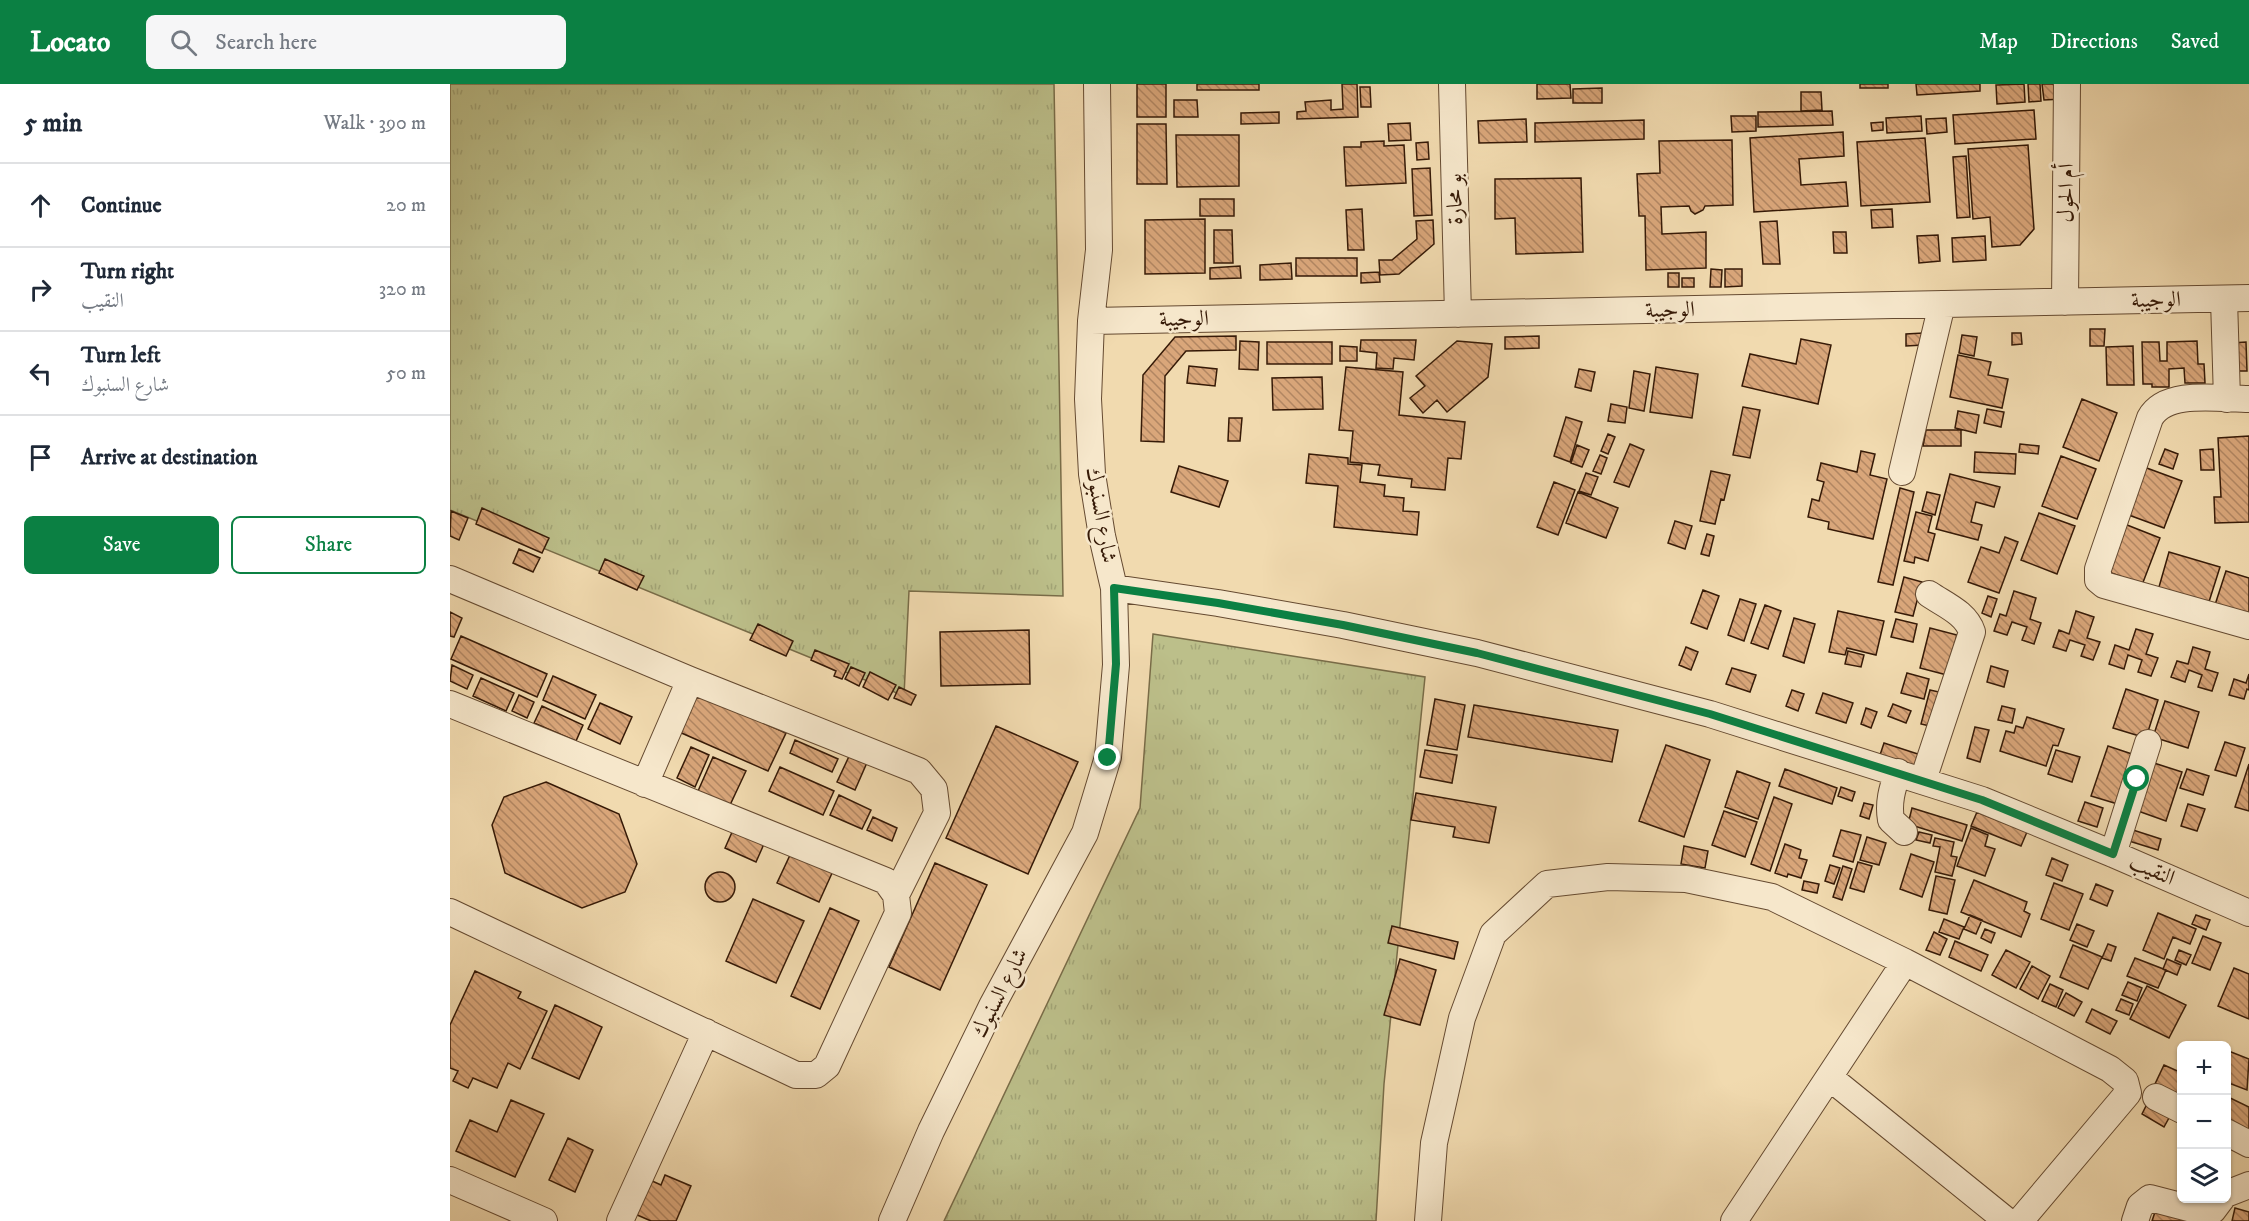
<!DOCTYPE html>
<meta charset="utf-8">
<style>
:root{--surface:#fff;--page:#f6f6f7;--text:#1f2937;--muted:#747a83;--line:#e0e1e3;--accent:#0b8043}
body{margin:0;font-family:"IM FELL DW Pica",Amiri,serif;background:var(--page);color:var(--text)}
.controls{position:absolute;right:18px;bottom:18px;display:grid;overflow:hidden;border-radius:9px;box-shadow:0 2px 4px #0004}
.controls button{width:54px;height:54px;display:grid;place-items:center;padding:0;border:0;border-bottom:2px solid var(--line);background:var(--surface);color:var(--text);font:30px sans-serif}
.stop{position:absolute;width:18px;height:18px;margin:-14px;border:4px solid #0b8043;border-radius:50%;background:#fff}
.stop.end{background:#0b8043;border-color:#fff;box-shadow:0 2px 6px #0008}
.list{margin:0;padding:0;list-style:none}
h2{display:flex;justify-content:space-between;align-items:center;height:78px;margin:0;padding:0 24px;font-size:26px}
h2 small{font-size:20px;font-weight:400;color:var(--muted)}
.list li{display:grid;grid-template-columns:39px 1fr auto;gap:18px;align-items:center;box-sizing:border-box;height:84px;padding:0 24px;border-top:2px solid var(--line)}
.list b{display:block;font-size:22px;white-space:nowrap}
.list p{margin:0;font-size:20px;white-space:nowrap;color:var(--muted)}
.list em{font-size:20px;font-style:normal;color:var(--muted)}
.actions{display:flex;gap:12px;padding:18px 24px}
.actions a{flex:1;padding:14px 0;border:2px solid var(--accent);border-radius:9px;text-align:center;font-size:21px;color:var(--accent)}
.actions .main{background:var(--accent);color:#fff}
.icon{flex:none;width:33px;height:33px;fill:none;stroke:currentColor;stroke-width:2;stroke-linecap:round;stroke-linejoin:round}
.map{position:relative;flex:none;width:1799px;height:1137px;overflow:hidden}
header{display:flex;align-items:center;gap:36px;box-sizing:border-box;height:84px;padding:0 30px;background:var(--accent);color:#fff}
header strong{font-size:28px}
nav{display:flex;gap:33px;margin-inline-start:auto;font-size:21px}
.search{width:420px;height:54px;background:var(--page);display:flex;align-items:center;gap:15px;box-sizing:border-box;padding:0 21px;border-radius:9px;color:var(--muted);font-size:22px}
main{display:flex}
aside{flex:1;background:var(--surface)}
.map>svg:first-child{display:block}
.grass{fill:url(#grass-tufts);stroke:#796c48;stroke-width:1.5}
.building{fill:url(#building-back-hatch);stroke:#361a07;stroke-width:1.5}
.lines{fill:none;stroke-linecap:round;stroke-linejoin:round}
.minor-casing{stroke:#654a31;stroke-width:28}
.minor{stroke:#f6e7cb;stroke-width:26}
.route{stroke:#0b8043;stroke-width:8}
.labels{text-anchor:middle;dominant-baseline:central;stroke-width:5;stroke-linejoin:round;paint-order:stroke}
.street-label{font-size:22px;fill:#361a07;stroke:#f6e7cb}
</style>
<header>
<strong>Locato</strong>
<div class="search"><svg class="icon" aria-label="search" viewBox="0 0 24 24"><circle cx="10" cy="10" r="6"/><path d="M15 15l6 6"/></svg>Search here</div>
<nav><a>Map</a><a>Directions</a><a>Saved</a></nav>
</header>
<main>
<aside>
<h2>5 min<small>Walk · 390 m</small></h2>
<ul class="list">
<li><svg class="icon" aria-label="ahead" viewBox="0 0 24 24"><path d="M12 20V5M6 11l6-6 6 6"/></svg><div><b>Continue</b></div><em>20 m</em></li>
<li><svg class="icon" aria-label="right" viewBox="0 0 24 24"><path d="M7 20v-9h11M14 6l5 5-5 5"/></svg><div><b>Turn right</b><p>النقيب</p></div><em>320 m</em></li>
<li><svg class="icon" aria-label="left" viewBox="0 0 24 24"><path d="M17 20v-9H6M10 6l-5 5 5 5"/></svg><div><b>Turn left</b><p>شارع السنبوك</p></div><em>50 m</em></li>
<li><svg class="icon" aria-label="arrive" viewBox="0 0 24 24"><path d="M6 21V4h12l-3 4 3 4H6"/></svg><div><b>Arrive at destination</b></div></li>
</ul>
<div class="actions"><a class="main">Save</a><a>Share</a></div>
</aside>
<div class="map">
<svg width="1799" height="1137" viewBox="0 0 1799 1137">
<defs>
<pattern id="grass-tufts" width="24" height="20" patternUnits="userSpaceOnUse" patternTransform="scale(1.5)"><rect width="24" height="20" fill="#bcbf8a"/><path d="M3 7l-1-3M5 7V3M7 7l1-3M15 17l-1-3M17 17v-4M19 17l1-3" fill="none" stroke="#a2a476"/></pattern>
<pattern id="building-back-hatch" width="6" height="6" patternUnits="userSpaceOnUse" patternTransform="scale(1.5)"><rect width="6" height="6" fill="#d9a67a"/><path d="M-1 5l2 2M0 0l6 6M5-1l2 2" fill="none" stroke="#b18662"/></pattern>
</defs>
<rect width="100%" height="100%" fill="#f1daaf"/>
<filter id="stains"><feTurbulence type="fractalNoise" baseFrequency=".00333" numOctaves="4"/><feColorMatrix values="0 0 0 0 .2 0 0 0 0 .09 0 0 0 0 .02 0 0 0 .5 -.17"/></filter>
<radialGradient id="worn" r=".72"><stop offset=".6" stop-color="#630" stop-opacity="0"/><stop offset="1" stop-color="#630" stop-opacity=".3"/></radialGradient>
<path class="grass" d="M0,0H604L613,512L459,507L454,612L0,426Z
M703,550L975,593L934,1000L926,1137H494L690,724Z"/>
<path class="building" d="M687,0H716V33H687Z
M747,0H809V6H747Z
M892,0H907L908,33L847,35V28L856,27L855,18L881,16V26L893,25Z
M1087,0H1120L1121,14L1087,15Z
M1410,0H1438V4H1410Z
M1466,0H1530V7L1467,11Z
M1574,0L1575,18L1547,20L1546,1Z
M1578,0H1590L1591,17L1579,18Z
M1592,0H1611L1612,15L1594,16Z
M910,3H920L921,23H911Z
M1152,4V19H1123V5Z
M1351,8H1371L1372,26L1351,27Z
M724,16H747L748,33H724Z
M1584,26L1586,55L1505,60L1503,31Z
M1382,27L1383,41L1308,43V28Z
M829,28V39L791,40V29Z
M1281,32H1306V47L1282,48Z
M1471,32L1472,47L1437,49L1436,34Z
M1496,34L1497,48L1477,50L1476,35Z
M1076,35L1077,58L1029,59L1028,37Z
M1194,36V55L1085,58V39Z
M1433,38V46L1422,47L1421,39Z
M960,39L961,56L939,57L938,40Z
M687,40H716L717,100H687Z
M1393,48L1394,72L1349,75L1351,101L1396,98L1398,122L1304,128L1300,54Z
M726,51H789V102L727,103Z
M1475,54L1480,118L1411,122L1407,58Z
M1282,56L1283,121L1255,122L1253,126L1245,130L1241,127L1239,122L1211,123L1212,150L1256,148V184L1196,186L1195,132H1189L1187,90L1210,89L1209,57Z
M934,57V62L954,61L956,99L896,102L894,63H911V58Z
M978,58L979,75L967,76L966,59Z
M1578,61L1584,145L1570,161L1542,163L1540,133L1523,135L1518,65Z
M1516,72L1520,133L1507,134L1503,73Z
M980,84L982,131L964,132L962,85Z
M1131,94L1133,168L1066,170L1065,134L1045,135V95Z
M750,115H784V132H750Z
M912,125L914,166H898L896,126Z
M1442,125L1443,143L1422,144L1421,126Z
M755,135V189L695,190V136Z
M983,136L984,160L949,190L930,191L929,176H942L967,155L966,137Z
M1327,137L1330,180H1313L1310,138Z
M764,146H782L783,179H764Z
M1383,148H1396L1397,169H1384Z
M1488,151L1490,177L1469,179L1467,152Z
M1535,152L1536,176L1503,178L1502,154Z
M846,174H907V192H846Z
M841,179L842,195L810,196V181Z
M790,182L791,194L760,195V184Z
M1261,185L1272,186L1271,203H1260Z
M1275,185H1292V202L1275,203Z
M929,188L930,198L911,199V189Z
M1218,189H1229V203H1218Z
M1232,194H1244V203H1232Z
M1640,245H1655L1654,262H1640Z
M1473,249V261L1456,262V250Z
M1562,249H1571L1572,260L1562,261Z
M1512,251L1527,253L1524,272L1509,269Z
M786,252V266L736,267L715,292L714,358L691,357L693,291L725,253Z
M1089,252V264L1055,265V253Z
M1351,255L1381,261L1368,320L1292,302L1300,270L1346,280Z
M911,256H966L964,276L944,274L943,285L926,284L927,269L910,267Z
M790,257L809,258L808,286L789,285Z
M1007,257L1042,260L1038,293L997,328L987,316L973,329L960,314L975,302L966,292Z
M1747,257L1748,280H1754L1755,299H1735L1734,284L1719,285V303H1702V300H1693L1692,258H1709L1710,277H1717V258Z
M817,258H882V280H817Z
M1796,258L1797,287H1782L1781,259Z
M890,262L907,263V277H890Z
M1683,262L1684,301H1657L1656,263Z
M1508,271L1541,278L1538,291L1558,295L1552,324L1500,313Z
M739,282L767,285L765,302L737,299Z
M896,283L953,288L949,331L1015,338L1011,375L998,374L995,406L961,403L962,395L928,391L930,381L900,378L903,347L889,346Z
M1206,283L1248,290L1242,334L1200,328Z
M1129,285L1145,288L1141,307L1125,303Z
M1184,287L1200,290L1194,327L1179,324Z
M872,293L873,325L823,326L822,294Z
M1632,315L1667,329L1649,377L1613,363Z
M1161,320L1177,323L1175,339L1158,337Z
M1293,323L1310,326L1300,374L1283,371Z
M1537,325L1554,328L1551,343L1534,339Z
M1508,327L1529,331L1526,349L1505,344Z
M1116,333L1132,338L1120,378L1104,372Z
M779,334H792L790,357H778Z
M1476,346H1511V362H1473Z
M1158,350L1165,353L1158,370L1151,367Z
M1799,352V438L1765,439L1764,413H1771L1768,354Z
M1180,360L1194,366L1179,403L1164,398Z
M1570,360L1589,362L1588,370L1569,368Z
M1127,361L1139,366L1132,383L1121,379Z
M1715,365L1728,370L1723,385L1709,380Z
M1763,365L1764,386H1751L1750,366Z
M1411,367L1425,370L1420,391L1437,395L1423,455L1378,445L1379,438L1358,433L1362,415L1369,417L1374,398L1367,396L1371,379L1407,388Z
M1525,368L1566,370L1565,390L1524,388Z
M859,370L898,374V380L912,381L910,398L935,401L934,412L954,414L953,427L969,428L967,451L884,443L888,402L856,399Z
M1150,371L1157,374L1151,390L1143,387Z
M1611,372L1646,385L1627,435L1592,422Z
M729,382L778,397L769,423L721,408Z
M1694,383L1732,397L1714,444L1676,430Z
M1261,387L1280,391L1274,416L1271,415L1265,440L1250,437Z
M1136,389L1148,393L1141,411L1129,407Z
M1500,390L1550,403L1544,423L1526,418L1521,438L1532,441L1528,456L1486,445Z
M1104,398L1125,406L1108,451L1087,443Z
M1450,404L1464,408L1443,501L1428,498Z
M1128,408L1168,424L1156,454L1116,439Z
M1477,408L1490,411L1485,431L1472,427Z
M32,424L99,454L92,469L26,440Z
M1,427L18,434L9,456L0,452Z
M1466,428L1482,432L1478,448L1485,450L1478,477L1465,473L1464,479L1454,477Z
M1589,429L1625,442L1607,490L1571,476Z
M1225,437L1242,442L1235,465L1218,459Z
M1672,439L1710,454L1692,501L1654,486Z
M1257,450L1264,452L1259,472L1251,470Z
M1555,453L1568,458L1549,509L1518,498L1531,463L1549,469Z
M69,465L90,474L83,488L63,479Z
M1719,468L1770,483L1757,524L1707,510Z
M155,475L194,492L187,506L149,489Z
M1776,487L1799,494V538L1763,527Z
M1454,493L1472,498L1463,532L1445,528Z
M1253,506L1269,512L1257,545L1241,539Z
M1564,507L1586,514L1580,535L1591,539L1584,560L1572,556L1577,543L1562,538L1557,551L1544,547L1550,530L1556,532Z
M1538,512L1547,515L1541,533L1532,529Z
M1290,515L1306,520L1294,557L1278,551Z
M1315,521L1331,527L1318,565L1301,559Z
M1388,527L1434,537L1426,571L1397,564L1395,571L1379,568Z
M1626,527L1644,533L1637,554L1650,558L1643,576L1631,572L1635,561L1620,556L1616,567L1603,563L1609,546L1619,550Z
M0,528L12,534L4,553L0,552Z
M1344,534L1365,540L1354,579L1333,572Z
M1446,535L1467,540L1463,558L1441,553Z
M308,540L343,557L336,572L300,556Z
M1480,544L1507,551L1497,591L1470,584Z
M1686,545L1703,550L1696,570L1708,574L1701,592L1688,588L1692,576L1678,571L1674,585L1659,580L1665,561L1679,566Z
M579,546L580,600L491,602L490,548Z
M11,552L97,590L87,613L1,575Z
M1236,563L1248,568L1241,586L1229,581Z
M1743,563L1760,568L1755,585L1768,589L1762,607L1748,603L1752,591L1739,586L1735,598L1721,593L1727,577L1738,580Z
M365,566L399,580L392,595L384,592L386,587L361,576Z
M1398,567L1414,571L1411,583L1395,580Z
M2,581L23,591L17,605L0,597Z
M1541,582L1558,587L1554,603L1537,598Z
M401,583L415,589L409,602L395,595Z
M1282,584L1306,591L1300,608L1276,600Z
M420,588L446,601L438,616L413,603Z
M1457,589L1479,595L1474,615L1451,609Z
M1799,590V606L1797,605L1794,615L1779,611L1784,595L1796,599Z
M103,592L146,611L135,635L93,616Z
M31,594L64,609L56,627L23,612Z
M449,603L466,611L461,621L444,614Z
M1676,605L1708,616L1696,654L1663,644Z
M1342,606L1354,610L1348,627L1336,622Z
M1480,606L1489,608L1480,642L1471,640Z
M244,608L336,649L318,687L227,647Z
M1373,609L1403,619L1396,639L1366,629Z
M69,611L84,618L77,634L62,627Z
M985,615L1015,621L1007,666L977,661Z
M1715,617L1749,628L1738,664L1703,653Z
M150,619L182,633L170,660L138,645Z
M1443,620L1461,627L1456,639L1438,632Z
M1024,621L1168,646L1162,678L1018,653Z
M92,622L133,641L126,657L84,639Z
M1552,622L1565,625L1562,639L1548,636Z
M1416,624L1427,628L1421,644L1411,640Z
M1577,633L1614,645L1608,662L1603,661L1596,682L1550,667L1556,647L1564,649L1566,642L1573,644Z
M546,642L628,678L578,790L496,754Z
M1525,643L1539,646L1530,678L1517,674Z
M345,656L388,675L382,688L340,669Z
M1775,658L1795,664L1786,692L1765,686Z
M1434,659L1474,672L1470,685L1430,671Z
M1216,661L1260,676L1234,753L1189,737Z
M1658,662L1688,672L1671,721L1641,712Z
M241,663L259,671L245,703L227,694Z
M402,666L419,674L405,706L387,698Z
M975,666L1007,671L1002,699L970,693Z
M1606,666L1630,673L1622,698L1598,690Z
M263,673L296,687L280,721L248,707Z
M1704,679L1732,688L1716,737L1688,727Z
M1799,680V727L1785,723Z
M330,683L384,707L373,731L319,707Z
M1335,685L1387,704L1382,720L1329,702Z
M1737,685L1759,692L1753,711L1730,704Z
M1287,687L1320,699L1308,735L1275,723Z
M96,698L169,730L187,780L175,808L132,824L55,789L42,741L54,713Z
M1391,703L1405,708L1402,717L1388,712Z
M966,709L1046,723L1039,759L1003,753L1005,743L961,736Z
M389,711L421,726L412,745L380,731Z
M1324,713L1342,720L1320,787L1301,780Z
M1635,718L1653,724L1647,743L1628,737Z
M1414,719L1423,721L1419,735L1410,732Z
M1738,720L1755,725L1747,747L1731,742Z
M1462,724L1517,741L1512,757L1458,740Z
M1274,727L1307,738L1295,773L1262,761Z
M1527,728L1577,748L1571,762L1521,742Z
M423,733L447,744L442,757L417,746Z
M1521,744L1538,751L1535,762L1545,765L1535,792L1507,782Z
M283,746L314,760L306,778L275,764Z
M1391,746L1411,751L1403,778L1383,772Z
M1683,746L1711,755L1708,766L1679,757Z
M1469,748L1482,751L1480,759L1466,756Z
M1417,753L1436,759L1429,781L1410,776Z
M1485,754L1504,758L1501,772L1507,773L1502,792L1485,788L1490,763L1483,762Z
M1335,760L1351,766L1349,774L1357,776L1351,794L1338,790L1337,793L1325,789Z
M1234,762L1258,767L1255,784L1231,780Z
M341,769L383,787L369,818L327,799Z
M1461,770L1484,778L1472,813L1450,805Z
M1602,774L1618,781L1612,797L1596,791Z
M1408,778L1422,782L1414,808L1400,804Z
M485,779L537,801L490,906L439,883Z
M1380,781L1390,784L1384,800L1375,797Z
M1393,782L1402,785L1392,816L1383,813Z
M255 803a15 15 0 1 1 30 0a15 15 0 1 1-30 0Z
M1486,792L1505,796L1497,830L1479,826Z
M1524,796L1577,818L1574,827L1580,830L1571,853L1511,828Z
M1354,797L1369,800L1367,809L1352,806Z
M1604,799L1633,810L1619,846L1591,835Z
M1646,800L1663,807L1657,822L1640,815Z
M303,815L354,837L326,899L276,877Z
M380,824L409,837L370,925L341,912Z
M1708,829L1746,845L1740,860L1723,853L1714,875L1693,866Z
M1520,831L1532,836L1526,850L1514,845Z
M1746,831L1760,836L1756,846L1742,840Z
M1494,835L1514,843L1509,855L1489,848Z
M1627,840L1644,847L1637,863L1620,856Z
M942,842L1008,858L1004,875L938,859Z
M1535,845L1545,849L1541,859L1531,854Z
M1484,848L1497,855L1490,871L1476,866Z
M1753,852L1771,859L1760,886L1742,879Z
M1505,857L1538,871L1531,887L1499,873Z
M1658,860L1666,863L1661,877L1652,874Z
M1623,861L1652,873L1638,905L1610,893Z
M1556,866L1580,878L1566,904L1542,891Z
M1729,866L1741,871L1736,881L1725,876Z
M1685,874L1716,886L1708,904L1677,892Z
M950,875L986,886L970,941L934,931Z
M1717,875L1731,881L1727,891L1713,885Z
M1582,882L1600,892L1588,915L1570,905Z
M1784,884L1799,890V935L1768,922Z
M25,887L71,908L68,914L97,927L70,985L58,979L47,1004L23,994L18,1004L3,997L8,987L0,984V941Z
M1678,898L1692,904L1687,917L1672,911Z
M1600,900L1613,906L1606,923L1592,917Z
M1697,902L1736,921L1719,954L1680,935Z
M1616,909L1632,918L1624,932L1608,924Z
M1671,915L1683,920L1679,931L1666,926Z
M105,921L152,943L129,995L82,974Z
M1642,925L1667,937L1660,950L1636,938Z
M1776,966L1799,975L1797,1006L1776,998Z
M1714,981L1732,989V1013L1705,1000Z
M1776,1012L1799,1023V1046L1776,1035Z
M61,1016L94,1030L65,1093L6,1067L20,1036L47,1048Z
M1697,1020L1720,1032L1714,1043L1692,1030Z
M118,1054L143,1066L125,1108L99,1096Z
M215,1091L241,1102L226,1137H201L185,1130L200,1096L211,1101Z
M1707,1122L1753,1137H1702Z
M1785,1124L1799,1128V1137H1782Z"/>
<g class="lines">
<defs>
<path id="minor" d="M1002,0L1008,230
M1774,215L1777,315
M1615,218L1617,0
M641,237L1799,214
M1799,315C1770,315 1716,305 1700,334L1648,485V496L1654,501L1799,542
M1452,388L1492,220
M0,495L240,596L469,687L484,705L487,729L446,811
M664,504L768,519L893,541L1027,569L1260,630L1532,716L1663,770L1799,829
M0,620L436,797L446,811L448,829L377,982L366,991H346L0,828
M1448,688C1442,705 1438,719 1441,736L1454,748
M1473,696L1522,548C1516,529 1495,521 1479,510
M195,700L240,596
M1663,770L1698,659
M1379,993L1557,1137
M1706,1013L1732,1026
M1776,1048L1799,1060
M0,1096L94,1137
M1776,1110L1799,1101
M170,1137L256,948
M442,1137L481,1047L542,922L635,749L658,673L666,581L664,504L652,452L642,390L638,315L641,237L649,166L647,0
M978,1137L984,1059L1012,934L1043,850L1097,800L1158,793L1236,795L1322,813L1455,878L1660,985L1675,997L1678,1009L1570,1137
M1284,1137L1455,878
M1685,1137L1690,1122L1700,1114L1754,1128L1763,1126L1772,1114"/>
</defs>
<use href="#minor" class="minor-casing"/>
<use href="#minor" class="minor"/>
</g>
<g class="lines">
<path class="route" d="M658,674L666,580L664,504L768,519L893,541L1027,569L1260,630L1532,716L1663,770L1687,695"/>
</g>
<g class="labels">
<g class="street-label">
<text transform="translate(1616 109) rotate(-90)">أم الحول</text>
<text transform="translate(1005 115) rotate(-91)">بو محارة</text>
<text transform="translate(1706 216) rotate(-1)">الوجيبة</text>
<text transform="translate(1220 226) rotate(-1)">الوجيبة</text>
<text transform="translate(734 235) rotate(-1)">الوجيبة</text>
<text transform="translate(651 431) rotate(80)">شارع السنبوك</text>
<text transform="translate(1702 786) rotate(24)">النقيب</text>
<text transform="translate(550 909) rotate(-63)">شارع السنبوك</text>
</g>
</g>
<rect width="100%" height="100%" filter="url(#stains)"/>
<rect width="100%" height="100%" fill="url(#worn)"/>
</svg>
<div class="controls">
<button>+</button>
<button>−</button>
<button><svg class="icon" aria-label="layers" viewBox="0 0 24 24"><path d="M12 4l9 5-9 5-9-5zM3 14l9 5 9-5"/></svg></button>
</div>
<div class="stop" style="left:1687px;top:695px"></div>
<div class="stop end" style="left:658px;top:674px"></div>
</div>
</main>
